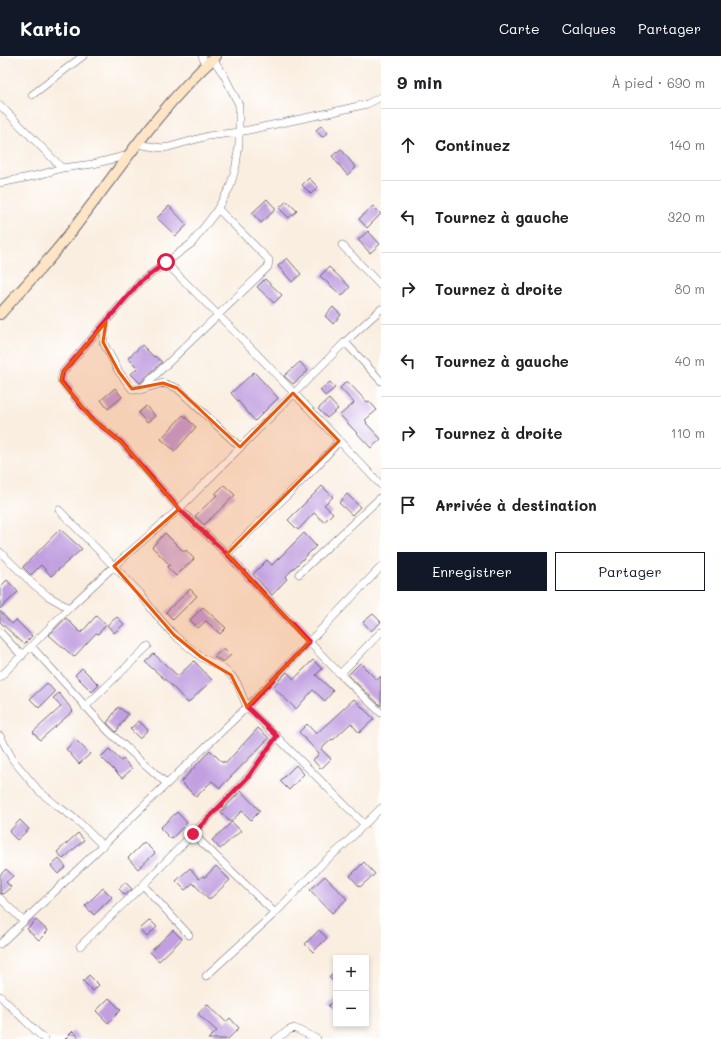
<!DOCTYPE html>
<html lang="fr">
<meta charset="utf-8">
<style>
:root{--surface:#fff;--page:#f6f6f6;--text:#202124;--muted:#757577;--line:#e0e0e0;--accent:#111827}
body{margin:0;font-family:Mali,sans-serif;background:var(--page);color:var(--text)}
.controls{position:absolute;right:12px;bottom:12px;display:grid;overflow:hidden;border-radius:0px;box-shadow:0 2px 6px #0003}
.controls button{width:36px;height:36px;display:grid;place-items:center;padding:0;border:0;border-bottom:1px solid var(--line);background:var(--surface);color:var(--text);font:20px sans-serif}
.stop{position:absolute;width:12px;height:12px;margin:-9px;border:3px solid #e11d48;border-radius:50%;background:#fff}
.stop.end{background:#e11d48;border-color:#fff;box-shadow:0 1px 4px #0008}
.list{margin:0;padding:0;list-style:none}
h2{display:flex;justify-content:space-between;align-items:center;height:52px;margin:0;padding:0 16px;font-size:17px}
h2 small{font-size:13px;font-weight:400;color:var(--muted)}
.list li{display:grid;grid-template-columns:26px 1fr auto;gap:12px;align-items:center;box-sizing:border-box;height:72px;padding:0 16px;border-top:1px solid var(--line)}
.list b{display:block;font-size:15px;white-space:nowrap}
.list em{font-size:13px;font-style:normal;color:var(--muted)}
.actions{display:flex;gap:8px;padding:12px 16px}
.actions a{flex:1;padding:9px 0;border:1px solid var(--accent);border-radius:0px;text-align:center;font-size:14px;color:var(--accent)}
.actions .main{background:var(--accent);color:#fff}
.icon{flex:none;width:22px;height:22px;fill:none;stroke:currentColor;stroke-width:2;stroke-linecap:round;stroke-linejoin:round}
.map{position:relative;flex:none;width:381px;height:983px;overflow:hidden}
header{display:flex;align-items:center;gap:24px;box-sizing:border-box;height:56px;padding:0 20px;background:var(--accent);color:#fff}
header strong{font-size:19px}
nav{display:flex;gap:22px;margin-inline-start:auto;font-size:14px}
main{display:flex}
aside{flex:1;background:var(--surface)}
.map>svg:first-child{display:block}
.building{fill:#c19fe0}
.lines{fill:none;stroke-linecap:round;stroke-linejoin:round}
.street-casing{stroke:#6e6975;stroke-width:8}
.secondary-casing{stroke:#6e6975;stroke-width:12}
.street{stroke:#fff;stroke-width:7}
.secondary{stroke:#fde5c5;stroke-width:10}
.route{stroke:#e11d48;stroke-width:5}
.marked{fill:#e8590c;fill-opacity:0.2;stroke:#e8590c;stroke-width:3;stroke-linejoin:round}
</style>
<header>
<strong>Kartio</strong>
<nav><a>Carte</a><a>Calques</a><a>Partager</a></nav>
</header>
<main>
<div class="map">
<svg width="381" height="983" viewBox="0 0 381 983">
<rect width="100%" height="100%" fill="#fff"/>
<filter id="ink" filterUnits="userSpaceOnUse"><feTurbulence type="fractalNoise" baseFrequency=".025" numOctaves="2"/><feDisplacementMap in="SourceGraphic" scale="8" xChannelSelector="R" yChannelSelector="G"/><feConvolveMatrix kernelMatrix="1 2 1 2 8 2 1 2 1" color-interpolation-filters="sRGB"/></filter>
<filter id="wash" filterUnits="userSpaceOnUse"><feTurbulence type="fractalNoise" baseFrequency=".012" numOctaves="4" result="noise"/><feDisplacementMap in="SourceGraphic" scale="16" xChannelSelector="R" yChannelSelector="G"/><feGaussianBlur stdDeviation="0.9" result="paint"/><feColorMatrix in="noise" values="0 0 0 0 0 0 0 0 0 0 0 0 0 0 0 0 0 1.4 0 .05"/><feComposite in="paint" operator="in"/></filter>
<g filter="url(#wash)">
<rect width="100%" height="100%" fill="#faeee0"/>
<g id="blocks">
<path class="building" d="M322,69L328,77L322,81L316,74Z
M341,93L356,112L347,119L332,100Z
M309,122L318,131L311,138L302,129Z
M267,143L276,153L261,167L252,157Z
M287,145L297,155L289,162L279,152Z
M169,150L187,169L176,180L157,162Z
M373,150L381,158L367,172L359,163Z
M368,175L380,188L370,197L358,184Z
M287,202L301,218L292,226L278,210Z
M329,211L350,231L342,240L320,220Z
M265,223L282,239L274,247L257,231Z
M333,251L341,259L333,268L325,260Z
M142,289L154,301L155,300L162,306L140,327L131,318L138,312L128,302Z
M300,306L308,315L293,328L284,320Z
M254,316L278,342L255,365L231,337Z
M347,325L367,346L369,345L377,354L365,364L367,366L366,367L381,383L371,392L340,359L354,347L340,332Z
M330,326L335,332L325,340L320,334Z
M115,332L122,341L108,353L101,344Z
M329,343L338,353L327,362L318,353Z
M146,350L155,360L147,367L138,357Z
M183,359L196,371L175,395L161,383Z
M224,429L235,439L204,469L195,460L217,439L215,438Z
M322,430L333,441L324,449L333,457L324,466L314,457L298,474L288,464Z
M347,438L360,451L352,459L339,447Z
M60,473L82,493L51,520L41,509L31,519L23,511Z
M165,477L184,496L186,494L194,503L176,520L167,511L170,509L152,491Z
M304,477L316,490L285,521L287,523L272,539L253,518L267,504L272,509Z
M7,524L18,536L0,553V531Z
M190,533L197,540L173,564L166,556Z
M203,551L226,572L220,578L206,565L198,572L190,564Z
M0,555L12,568L16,564L32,580L24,588L0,566Z
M373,558L381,566L371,575L363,566Z
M96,560L106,569L98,578L96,577L74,601L49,579L66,562L81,577Z
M117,561L124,568L114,577L107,569Z
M224,592L231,599L223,606L214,601Z
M154,598L178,620L194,605L212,624L188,647L169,627L145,606Z
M313,604L322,613L316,619L333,635L325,645L313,634L296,653L273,631L287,616L294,623Z
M360,607L377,624L381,620V650L348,619Z
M82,612L99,629L92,636L75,619Z
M47,627L55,636L39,652L30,643Z
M59,637L73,655L40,684L33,676L61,651L53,642Z
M354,643L374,663L359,677L351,667L333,684L332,683L321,693L331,703L321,713L313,704L319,698L299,676L307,668L316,678Z
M118,651L128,658L116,676L107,667Z
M139,665L148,674L139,682L130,673Z
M258,672L269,682L220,732L212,725L196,741L181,726L210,694L223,707L224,705L226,707Z
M76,684L90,698L79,708L66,693Z
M109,693L121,705L123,703L132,713L122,722L101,701Z
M296,709L304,718L289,734L280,725Z
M241,735L260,755L251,764L242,755L230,766L221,756Z
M177,756L187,767L171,783L160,772Z
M20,764L29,773L17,784L9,776Z
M232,766L241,775L220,793L212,784Z
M78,777L84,784L63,803L57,796Z
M144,786L155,797L138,813L128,802Z
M59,803L66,811L58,818L51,810Z
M364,806L375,818L360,831L350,820Z
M216,810L230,824L209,844L193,827L185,834L176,825L190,812L199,823L203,820L205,821Z
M6,813L13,820L6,826L11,831L3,838L0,837V819Z
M325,820L347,843L332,857L310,834Z
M125,826L132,833L125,839L119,833Z
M103,832L112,841L94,859L85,850Z
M36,864L48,875L39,884L27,873Z
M150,864L157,871L147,881L140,873Z
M173,874L182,883L159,905L150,896Z
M319,874L327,882L313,896L305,888Z
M336,914V928L329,921Z
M89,919L99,929L93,935L83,925Z
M109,942L121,954L108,967L96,955Z
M336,942V958L328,950Z
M207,948L226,966L230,962L239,972L228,983H208L217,975L198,958Z
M73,975L80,983H65Z"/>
</g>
</g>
<g filter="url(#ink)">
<use href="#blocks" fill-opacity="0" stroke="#6e6975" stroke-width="1"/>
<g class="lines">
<defs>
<path id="street" d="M202,0L206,9
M32,39L83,0
M0,49L62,112
M137,88L162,92L169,91L208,80L239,76L333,56L367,48L381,41
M0,127L39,119L62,112L93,108L129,99
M342,189L381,230
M166,207L255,296L381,429
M106,267L103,286L119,316L132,333L140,334L163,327L177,332L240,391
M345,286L381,325
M140,334L268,211L269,204L218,153
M59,454L140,537L153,555L174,579L201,601L221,611L231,619L237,627L247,651L365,769
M0,496L33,528L48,540L69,552
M227,498L317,410L339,385
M381,511L309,586L340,618L381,576
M299,518L381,441
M0,576L22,600
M31,590L109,676L166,727
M340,618L381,657
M0,621L69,552L114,510L179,453L345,286L381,253
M85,651L148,590
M0,680L13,704L39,735L56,749L77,764L103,790
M193,778L275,857
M143,829L189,879
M0,842L23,865
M0,888L247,651L309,586L227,498L179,453L121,386L91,362L61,325L63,316L139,227L192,187L215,157L230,131L236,110L239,87V49L224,19L213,3
M80,890L143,829L249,720L277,680
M206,920L275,857L323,807L343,790L381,752
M0,940L44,983
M276,983L289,974L294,972L317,983"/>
<path id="secondary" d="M0,258C21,234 44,210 64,185C113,123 157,53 216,0"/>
</defs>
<use href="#street" class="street-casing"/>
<use href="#secondary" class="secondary-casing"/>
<use href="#street" class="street"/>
<use href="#secondary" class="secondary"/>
</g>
</g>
<g class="lines" filter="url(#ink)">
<path class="route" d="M166,206L139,227L63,316L61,325L91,362L121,386L179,453L227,498L309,586L247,651L277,680L249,720L193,778"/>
</g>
<path class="marked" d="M106,266L103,286L119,316L132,333L163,327L177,332L240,391L293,337L339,385L227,498L309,586L247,651L231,619L201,601L174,579L114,510L179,453L121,386L91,362L61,325L63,316Z"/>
</svg>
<div class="controls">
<button>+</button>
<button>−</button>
</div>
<div class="stop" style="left:166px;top:206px"></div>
<div class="stop end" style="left:193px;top:778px"></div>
</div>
<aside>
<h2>9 min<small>À pied · 690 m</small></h2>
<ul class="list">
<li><svg class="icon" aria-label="ahead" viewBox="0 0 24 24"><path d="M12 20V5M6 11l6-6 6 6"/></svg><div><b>Continuez</b></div><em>140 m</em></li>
<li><svg class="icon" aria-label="left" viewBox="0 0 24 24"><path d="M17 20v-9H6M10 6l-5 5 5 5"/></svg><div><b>Tournez à gauche</b></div><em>320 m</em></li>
<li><svg class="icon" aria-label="right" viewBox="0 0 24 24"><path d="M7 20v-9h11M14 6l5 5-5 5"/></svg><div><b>Tournez à droite</b></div><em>80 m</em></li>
<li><svg class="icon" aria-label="left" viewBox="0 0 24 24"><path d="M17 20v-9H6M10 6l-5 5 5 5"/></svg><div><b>Tournez à gauche</b></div><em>40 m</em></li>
<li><svg class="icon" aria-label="right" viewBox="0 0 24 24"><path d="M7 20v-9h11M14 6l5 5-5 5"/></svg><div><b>Tournez à droite</b></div><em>110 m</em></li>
<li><svg class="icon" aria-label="arrive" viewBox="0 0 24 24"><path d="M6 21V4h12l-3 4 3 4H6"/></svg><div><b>Arrivée à destination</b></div></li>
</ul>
<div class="actions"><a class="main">Enregistrer</a><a>Partager</a></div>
</aside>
</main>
